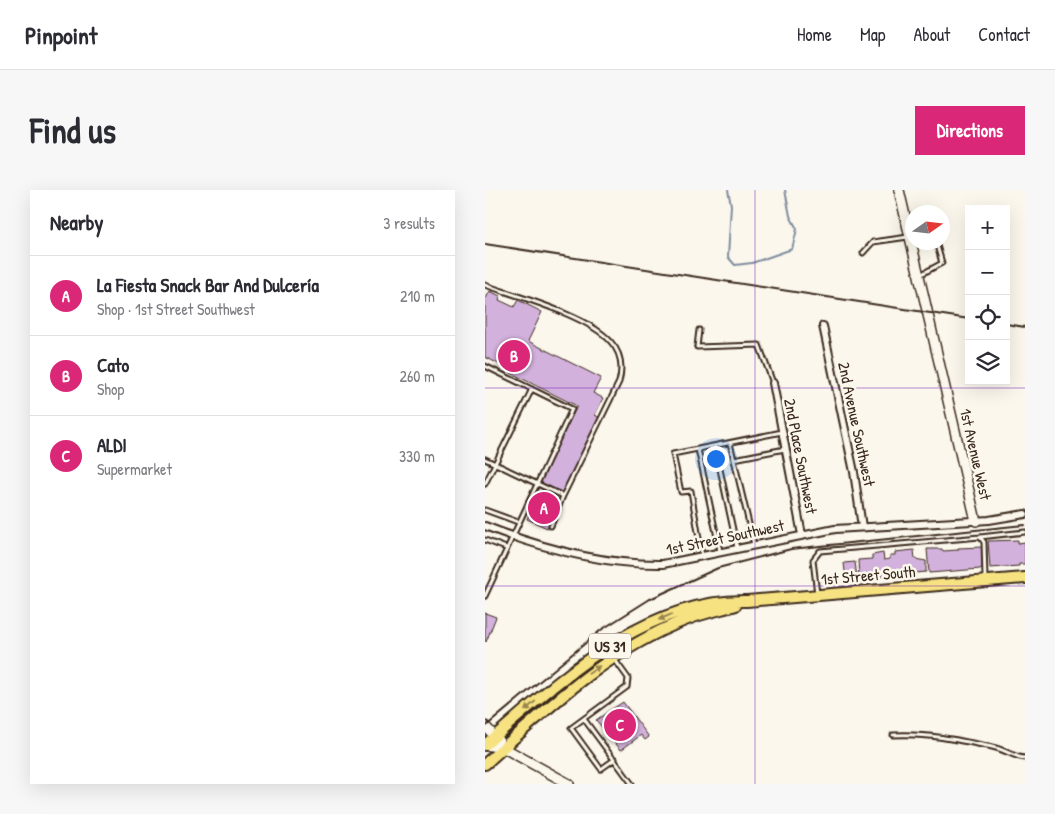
<!DOCTYPE html>
<meta charset="utf-8">
<style>
:root{--surface:#fff;--page:#f7f7f7;--text:#2b2b33;--muted:#7c7c81;--line:#e1e1e2;--accent:#db2777}
body{margin:0;font-family:"Patrick Hand",sans-serif;background:var(--page);color:var(--text)}
.controls{position:absolute;right:15px;top:15px;display:grid;overflow:hidden;border-radius:0px;box-shadow:0 5px 20px #0002}
.controls button{width:45px;height:45px;display:grid;place-items:center;padding:0;border:0;border-bottom:1px solid var(--line);background:var(--surface);color:var(--text);font:25px sans-serif}
.compass{position:absolute;left:420px;top:15px;width:45px;height:45px;border-radius:50%;background:var(--surface);box-shadow:0 5px 20px #0002;rotate:76deg}
.you{position:absolute;left:230px;top:268px;width:18px;height:18px;margin:-12px;border:4px solid #fff;border-radius:50%;background:#1a73e8;box-shadow:0 0 0 8px #1a73e833}
.badge{display:grid;place-items:center;width:32px;height:32px;border-radius:50%;background:var(--accent);color:#fff;font-size:16px;font-weight:700}
.pin{position:absolute;translate:-50% -50%;border:2px solid #fff;box-shadow:0 1px 5px #0006}
.list{margin:0;padding:0;list-style:none}
h2{display:flex;justify-content:space-between;align-items:center;height:65px;margin:0;padding:0 20px;font-size:21px}
h2 small{font-size:16px;font-weight:400;color:var(--muted)}
.list li{display:grid;grid-template-columns:32px 1fr auto;gap:15px;align-items:center;box-sizing:border-box;height:80px;padding:0 20px;border-top:1px solid var(--line)}
.list b{display:block;font-size:19px;white-space:nowrap}
.list p{margin:0;font-size:16px;white-space:nowrap;color:var(--muted)}
.list em{font-size:16px;font-style:normal;color:var(--muted)}
.icon{flex:none;width:28px;height:28px;fill:none;stroke:currentColor;stroke-width:2;stroke-linecap:round;stroke-linejoin:round}
.map{position:relative;flex:none;width:540px;height:594px;overflow:hidden;border-radius:0px}
header{display:flex;align-items:center;gap:30px;box-sizing:border-box;height:70px;padding:0 25px;background:var(--surface);border-bottom:1px solid var(--line)}
header strong{font-size:24px}
nav{display:flex;gap:28px;margin-inline-start:auto;font-size:18px}
.intro{display:flex;align-items:center;justify-content:space-between;box-sizing:border-box;height:120px;padding:0 30px}
h1{margin:0;font-size:35px}
.button{padding:12px 22px;border-radius:0px;background:var(--accent);color:#fff;font-size:18px;font-weight:700}
main{display:flex;gap:30px;padding:0 30px}
aside{flex:1;background:var(--surface);border-radius:0px;box-shadow:0 5px 20px #0002}
.map>svg:first-child{display:block}
.lines{fill:none;stroke-linecap:round;stroke-linejoin:round}
.stream{stroke:#808ea0;stroke-width:2}
.building{fill:#d3b1dd;stroke:#3b2a1e}
.lane-casing{stroke:#3b2a1e;stroke-width:7}
.street-casing{stroke:#3b2a1e;stroke-width:10}
.secondary-casing{stroke:#3b2a1e;stroke-width:12}
.primary-casing{stroke:#3b2a1e;stroke-width:14}
.lane{stroke:#fbf7ec;stroke-width:3}
.street{stroke:#fbf7ec;stroke-width:6}
.secondary{stroke:#fbf7ec;stroke-width:9}
.primary{stroke:#f6e281;stroke-width:10}
.rail{stroke:#3b2a1e;stroke-width:2}
.oneway{fill:#988650}
.grid{fill:none;stroke:#7b2cbf;stroke-width:1;stroke-opacity:0.55}
.labels{text-anchor:middle;dominant-baseline:central;stroke-width:5;stroke-linejoin:round;paint-order:stroke}
.shield{fill:#fbf7ec;stroke:#75685c;stroke-width:1}
.shield-label{font-size:15px;font-weight:bold;fill:#3b2a1e}
.street-label{font-size:16px;fill:#3b2a1e;stroke:#fbf7ec}
</style>
<header>
<strong>Pinpoint</strong>
<nav><a>Home</a><a>Map</a><a>About</a><a>Contact</a></nav>
</header>
<div class="intro"><h1>Find us</h1><a class="button">Directions</a></div>
<main>
<aside>
<h2>Nearby<small>3 results</small></h2>
<ul class="list">
<li><span class="badge">A</span><div><b>La Fiesta Snack Bar And Dulcería</b><p>Shop · 1st Street Southwest</p></div><em>210 m</em></li>
<li><span class="badge">B</span><div><b>Cato</b><p>Shop</p></div><em>260 m</em></li>
<li><span class="badge">C</span><div><b>ALDI</b><p>Supermarket</p></div><em>330 m</em></li>
</ul>
</aside>
<div class="map">
<svg width="540" height="594" viewBox="0 0 540 594">
<rect width="100%" height="100%" fill="#fbf7ec"/>
<filter id="ink" filterUnits="userSpaceOnUse"><feTurbulence type="fractalNoise" baseFrequency=".02" numOctaves="2"/><feDisplacementMap in="SourceGraphic" scale="10" xChannelSelector="R" yChannelSelector="G"/><feConvolveMatrix kernelMatrix="1 2 1 2 8 2 1 2 1" color-interpolation-filters="sRGB"/></filter>
<g filter="url(#ink)">
<g class="lines">
<path class="stream" d="M243,0L246,15L243,67L250,75L267,73L307,59L312,39L305,26L300,0"/>
</g>
<path class="building" d="M5,101L15,106L14,110L29,117L33,110L57,122L43,151L116,188L108,203L118,208L110,225L115,228L78,303L55,292L92,216L26,183V180L0,167V110Z
M55,301L75,311L62,338L42,329Z
M533,350V353L540,352V374H534V376L505,378L503,351Z
M497,357V377L495,379L444,383L442,359H457L458,361L473,360V358Z
M429,360L430,369L441,371V382L374,388L373,370L387,369V365L398,363L399,370L405,369V365H410V362Z
M370,372L372,388L361,389L359,373Z
M0,423L11,427L1,452L0,451Z
M138,512L164,547L160,550L156,545L136,560L111,530Z"/>
<g class="lines">
<defs>
<path id="lane" d="M378,63L388,52L423,47
M435,85L457,73L451,52
M0,95C34,107 104,126 126,152C137,164 138,177 134,192L78,306L0,269
M214,140L212,157L274,155L288,193
M0,176L87,219L0,406
M245,253L269,355
M230,256L252,358
M213,259L235,361
M249,269L300,259
M0,294L47,199
M0,320L33,332
M66,336L78,306
M495,347L540,342
M0,350L21,358
M217,366L206,301L196,302L188,264L297,242
M332,404L328,370L335,361L495,347L499,352L500,388
M99,529L147,594
M408,545C442,543 474,550 507,557C519,559 528,567 540,568
M130,569L116,579L86,538L142,497L143,488L130,470"/>
<path id="street" d="M338,136L369,282L377,337
M288,193L317,345
M0,336C56,358 118,375 178,374L350,339L504,330L540,324"/>
<path id="secondary" d="M414,0L491,331
M0,536L14,551
M0,555L19,558L84,594"/>
<path id="primary" d="M0,555C73,492 158,409 262,411L540,388
M0,574C62,519 121,461 200,430C217,423 234,420 251,415"/>
</defs>
<use href="#lane" class="lane-casing"/>
<use href="#street" class="street-casing"/>
<use href="#secondary" class="secondary-casing"/>
<use href="#primary" class="primary-casing"/>
<use href="#lane" class="lane"/>
<use href="#street" class="street"/>
<use href="#secondary" class="secondary"/>
<use href="#primary" class="primary"/>
<path class="rail" d="M0,54L484,129
M521,134L540,137
M0,537L116,440L165,409L233,378L306,359L540,335"/>
</g>
<defs><path id="oneway-solid" d="M-6-.8H1V-3.2L6.5 0L1 3.2V.8H-6Z" transform="scale(1.25)"/></defs>
<g class="oneway">
<use href="#oneway-solid" transform="translate(180 427) rotate(157)"/>
<use href="#oneway-solid" transform="translate(109 480) rotate(-35)"/>
<use href="#oneway-solid" transform="translate(45 516) rotate(139)"/>
</g>
</g>
<path class="grid" d="M270,0V594M0,198H540M0,396H540"/>
<g class="labels">
<rect class="shield" x="104" y="443.5" width="42" height="25" rx="4"/>
<g class="shield-label">
<text x="125" y="456">US 31</text>
</g>
<g class="street-label">
<text transform="translate(372 234) rotate(78)">2nd Avenue Southwest</text>
<text transform="translate(491 264) rotate(77)">1st Avenue West</text>
<text transform="translate(316 266) rotate(79)">2nd Place Southwest</text>
<text transform="translate(240 347) rotate(-12)">1st Street Southwest</text>
<text transform="translate(383 385) rotate(-5)">1st Street South</text>
</g>
</g>
</svg>
<div class="controls">
<button>+</button>
<button>−</button>
<button><svg class="icon" aria-label="locate" viewBox="0 0 24 24"><circle cx="12" cy="12" r="6"/><path d="M12 2v4M12 18v4M2 12h4M18 12h4"/></svg></button>
<button><svg class="icon" aria-label="layers" viewBox="0 0 24 24"><path d="M12 4l9 5-9 5-9-5zM3 14l9 5 9-5"/></svg></button>
</div>
<svg class="compass" viewBox="-18 -18 36 36"><path d="M0-13l5 13h-10z" fill="#e53935"/><path d="M0 13l5-13h-10z" fill="#7c7c81"/></svg>
<div class="you"></div>
<div class="pin badge" style="left:59px;top:318px">A</div>
<div class="pin badge" style="left:29px;top:166px">B</div>
<div class="pin badge" style="left:135px;top:535px">C</div>
</div>
</main>
